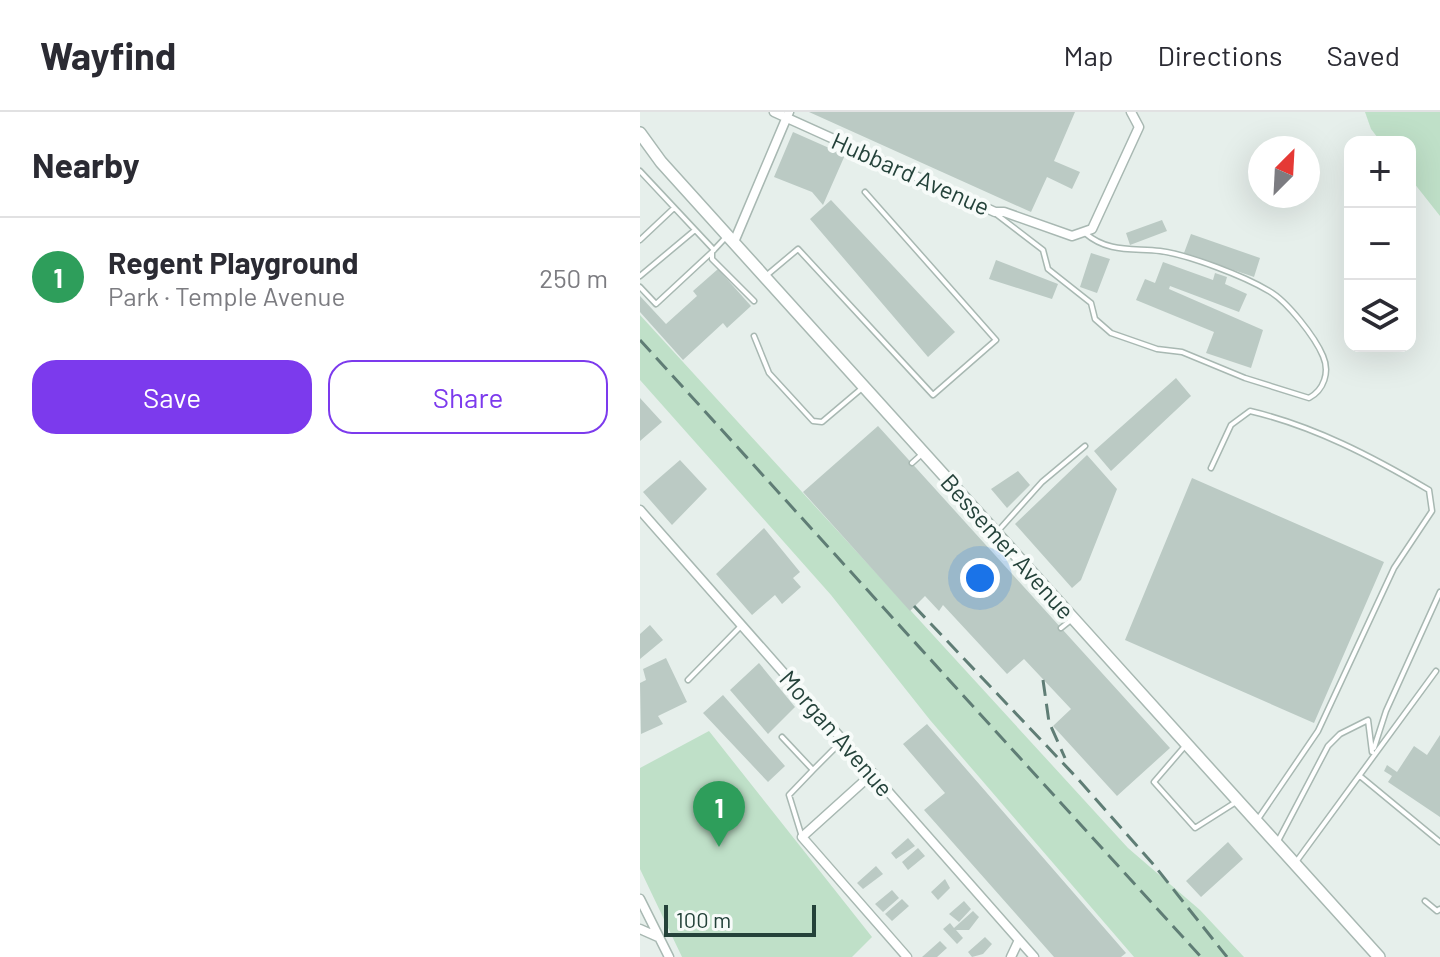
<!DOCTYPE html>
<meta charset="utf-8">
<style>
:root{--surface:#fff;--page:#f7f7f7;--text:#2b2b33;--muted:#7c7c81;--line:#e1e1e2;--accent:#7c3aed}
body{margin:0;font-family:Barlow,sans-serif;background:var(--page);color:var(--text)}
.controls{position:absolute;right:24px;top:24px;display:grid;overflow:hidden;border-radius:16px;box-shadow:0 8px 32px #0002}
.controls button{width:72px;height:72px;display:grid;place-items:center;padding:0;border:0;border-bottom:2px solid var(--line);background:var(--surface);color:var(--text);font:40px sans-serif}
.compass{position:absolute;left:608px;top:24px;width:72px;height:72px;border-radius:50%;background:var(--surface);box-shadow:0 8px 32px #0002;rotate:24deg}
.scale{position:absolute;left:24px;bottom:20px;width:152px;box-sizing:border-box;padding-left:8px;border:4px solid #24423a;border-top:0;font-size:22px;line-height:28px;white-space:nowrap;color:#24423a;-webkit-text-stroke:6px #f7fbf9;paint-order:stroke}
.you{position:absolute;left:340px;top:466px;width:28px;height:28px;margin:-20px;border:6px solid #fff;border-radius:50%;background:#1a73e8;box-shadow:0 0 0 12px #1a73e833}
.badge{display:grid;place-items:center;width:52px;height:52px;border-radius:50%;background:var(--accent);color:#fff;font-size:26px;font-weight:700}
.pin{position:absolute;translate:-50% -66px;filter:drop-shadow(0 2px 4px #0008)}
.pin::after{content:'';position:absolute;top:42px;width:28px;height:24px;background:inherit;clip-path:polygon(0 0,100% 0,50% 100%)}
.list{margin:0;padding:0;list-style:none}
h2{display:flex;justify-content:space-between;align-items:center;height:104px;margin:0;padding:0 32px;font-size:34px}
h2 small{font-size:26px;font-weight:400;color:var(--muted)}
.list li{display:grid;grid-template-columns:52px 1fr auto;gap:24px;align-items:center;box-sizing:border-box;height:120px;padding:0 32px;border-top:2px solid var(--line)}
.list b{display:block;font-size:30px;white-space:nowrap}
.list p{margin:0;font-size:26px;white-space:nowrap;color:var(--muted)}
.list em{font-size:26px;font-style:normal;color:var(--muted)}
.actions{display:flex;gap:16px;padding:24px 32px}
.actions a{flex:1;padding:18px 0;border:2px solid var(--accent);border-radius:24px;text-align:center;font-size:28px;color:var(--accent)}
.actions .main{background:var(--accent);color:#fff}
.icon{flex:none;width:44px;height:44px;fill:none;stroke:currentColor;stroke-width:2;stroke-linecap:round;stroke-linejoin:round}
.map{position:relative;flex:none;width:800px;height:845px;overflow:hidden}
header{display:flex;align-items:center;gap:48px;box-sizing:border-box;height:112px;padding:0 40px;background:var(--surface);border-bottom:2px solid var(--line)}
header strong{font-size:38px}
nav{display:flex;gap:44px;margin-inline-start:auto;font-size:28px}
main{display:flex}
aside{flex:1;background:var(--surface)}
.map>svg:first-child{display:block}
.green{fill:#bfe0c8}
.building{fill:#bbcac4}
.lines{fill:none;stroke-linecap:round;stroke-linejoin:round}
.service-casing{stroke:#a8b8b2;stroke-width:7}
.minor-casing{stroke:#a8b8b2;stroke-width:11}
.tertiary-casing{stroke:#a8b8b2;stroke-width:14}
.service{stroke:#fff;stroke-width:4}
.minor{stroke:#fff;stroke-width:8}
.tertiary{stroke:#fff;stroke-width:11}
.rail{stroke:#5f7d75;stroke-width:3;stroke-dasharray:16 8;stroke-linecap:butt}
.labels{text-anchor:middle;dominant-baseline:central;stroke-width:8;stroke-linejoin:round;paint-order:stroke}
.street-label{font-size:24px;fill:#24423a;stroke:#f7fbf9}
</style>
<header>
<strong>Wayfind</strong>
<nav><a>Map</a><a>Directions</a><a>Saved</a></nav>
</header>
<main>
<aside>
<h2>Nearby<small></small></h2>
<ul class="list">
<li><span class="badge" style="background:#2e9e5b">1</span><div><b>Regent Playground</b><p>Park · Temple Avenue</p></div><em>250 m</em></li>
</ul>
<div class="actions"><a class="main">Save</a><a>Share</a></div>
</aside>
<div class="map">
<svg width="800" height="845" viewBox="0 0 800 845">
<rect width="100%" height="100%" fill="#e6efeb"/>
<path class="green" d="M725,0H800V104L770,66V30H741L731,17Z
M0,203L488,736L560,798L604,845H494L290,608L191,483L0,268Z
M69,619L232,825L212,845H42L0,757V656Z"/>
<path class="building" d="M169,0H435L414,49L440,60L432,77L407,65L391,100Z
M153,20L205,43L183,93L172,80L134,65Z
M191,88L315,220L288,245L170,107Z
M522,108L527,119L490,133L486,121Z
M551,122L620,146L614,165L544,141Z
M451,141L470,147L457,181L440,175Z
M356,148L418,172L412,187L349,167Z
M523,150L573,168L575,161L587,165L585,172L607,182L599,200L530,174L529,177L623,218L611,256L566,241L574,220L496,188L505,167L515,171Z
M78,157L111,194L87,216L83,211L43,248L0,200V184L26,212L57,184L53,179Z
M536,266L551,284L471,359L454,339Z
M0,286L22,310L0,329Z
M238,314L530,636L477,684L413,614L431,597L384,547L367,562L303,493L299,499L285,484L270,499L163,380Z
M447,343L477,377L441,468L432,476L375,412Z
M40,348L67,377L32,413L3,380Z
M378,359L390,373L367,396L351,377Z
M552,366L744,450L674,611L485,528Z
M124,416L160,460L153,466L161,475L142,492L135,483L112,503L76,462Z
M10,513L23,528L0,547V522Z
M26,546L47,590L18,604L23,612L1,622L0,571L6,568L3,557Z
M119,551L155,595L128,622L90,578Z
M83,583L145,654L128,670L63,601Z
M287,612L486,841L481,845H414L284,698L305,681L263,632Z
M800,623V705L748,670L752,664L744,659L747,653L757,660L774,634L787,643Z
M268,726L275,734L256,747L251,741Z
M588,730L603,747L561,785L546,769Z
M278,736L285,744L268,758L262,750Z
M236,754L243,762L223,777L217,771Z
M305,767L310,776L298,788L291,780Z
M252,778L259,786L243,800L235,792Z
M262,787L269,794L252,809L245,802Z
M324,789L331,797L319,810L309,802Z
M333,799L339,805L329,818H316L323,826L317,832L303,817L310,811L314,816Z
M345,825L352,832L343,842L332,845L328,840Z
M300,829L307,836L297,845H282Z"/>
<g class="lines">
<defs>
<path id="service" d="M0,59L74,138
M356,102L403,138L408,157L451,191L455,207L471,221L517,237L542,240L605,266L669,286C684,278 690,260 683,244C675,225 647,189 629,179C604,164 549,143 520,139C493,136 468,141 445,121
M86,125L72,140V147L114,189
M0,128L34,96
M127,163L158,137L293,283L356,228L225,80
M0,164L55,118
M0,175L16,192L72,140
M114,224L129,261L173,309L182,310L221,277
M272,351L282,342
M571,356L591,313L610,299C674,314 733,345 789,378L792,399L754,456L678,619L618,707
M358,419L402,370L445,334
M421,516L431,508
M48,568L100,515
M142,625L173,658L202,629
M545,634L514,670L555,716L596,690
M734,636L746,599L800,480
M720,664L800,730
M162,725L149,683L173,658
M638,729L688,634L700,622L728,608L732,640
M656,750L796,559
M785,789L797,799L800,797"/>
<path id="minor" d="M134,0L355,100H364L432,124L452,117L499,15L491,0
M94,130L149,0
M0,398L394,845
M233,661L162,725L267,845
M0,787L29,845
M0,817L18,825
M371,845L379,828"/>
<path id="tertiary" d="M0,21L21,50L739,845"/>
</defs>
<use href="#service" class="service-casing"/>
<use href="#minor" class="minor-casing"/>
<use href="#tertiary" class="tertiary-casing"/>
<use href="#service" class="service"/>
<use href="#minor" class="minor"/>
<use href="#tertiary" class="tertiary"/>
<path class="rail" d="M0,228L561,845
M274,494L438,667L514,753L587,845
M403,568L409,610L425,646"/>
</g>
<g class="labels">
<g class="street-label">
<text transform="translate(271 61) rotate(24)">Hubbard Avenue</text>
<text transform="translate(368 434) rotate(48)">Bessemer Avenue</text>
<text transform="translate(197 621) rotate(49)">Morgan Avenue</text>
</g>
</g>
</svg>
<div class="controls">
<button>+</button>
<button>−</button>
<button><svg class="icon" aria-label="layers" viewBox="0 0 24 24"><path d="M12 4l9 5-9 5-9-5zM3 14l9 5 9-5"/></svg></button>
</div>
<svg class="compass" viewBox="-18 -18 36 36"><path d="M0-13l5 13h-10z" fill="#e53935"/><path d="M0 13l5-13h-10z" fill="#7c7c81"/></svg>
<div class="scale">100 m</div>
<div class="you"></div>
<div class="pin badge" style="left:79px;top:735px;background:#2e9e5b">1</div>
</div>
</main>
